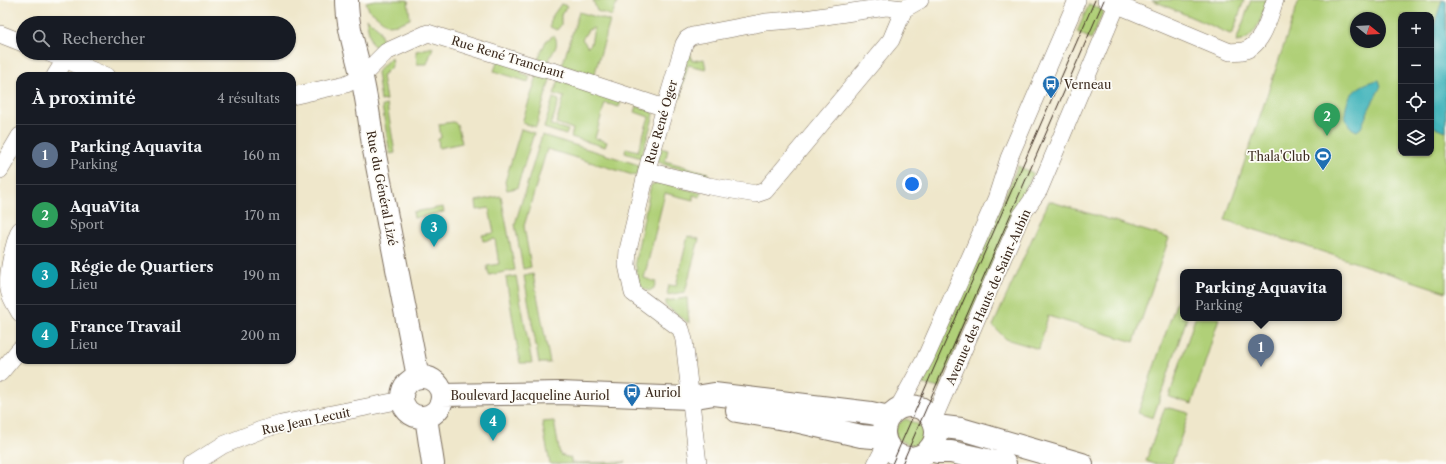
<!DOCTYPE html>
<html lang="fr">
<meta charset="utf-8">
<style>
:root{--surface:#171b24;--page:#20242c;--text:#f1f3f6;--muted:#9ea1a6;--line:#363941;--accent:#0f766e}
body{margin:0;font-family:"Libre Caslon Text",serif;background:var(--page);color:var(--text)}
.controls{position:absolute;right:12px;top:12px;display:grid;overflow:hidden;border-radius:8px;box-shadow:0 1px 3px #0004}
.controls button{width:36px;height:36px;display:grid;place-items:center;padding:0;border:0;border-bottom:1px solid var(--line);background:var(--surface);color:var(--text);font:20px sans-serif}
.compass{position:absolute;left:1350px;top:12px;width:36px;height:36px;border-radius:50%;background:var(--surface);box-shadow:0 1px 3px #0004;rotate:108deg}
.you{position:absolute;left:912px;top:184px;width:14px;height:14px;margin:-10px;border:3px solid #fff;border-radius:50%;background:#1a73e8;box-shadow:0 0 0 6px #1a73e833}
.badge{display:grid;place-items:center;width:26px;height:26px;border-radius:50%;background:var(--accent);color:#fff;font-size:13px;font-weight:700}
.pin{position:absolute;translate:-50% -33px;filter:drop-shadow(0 1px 2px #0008)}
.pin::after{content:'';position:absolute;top:21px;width:14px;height:12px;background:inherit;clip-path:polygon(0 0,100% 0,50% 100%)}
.popup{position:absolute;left:1180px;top:269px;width:162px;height:52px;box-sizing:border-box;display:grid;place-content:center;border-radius:8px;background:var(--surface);filter:drop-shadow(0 1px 3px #0005);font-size:13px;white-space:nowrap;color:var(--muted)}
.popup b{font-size:15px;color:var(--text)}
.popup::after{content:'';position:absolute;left:50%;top:100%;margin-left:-8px;border:8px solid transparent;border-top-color:var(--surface)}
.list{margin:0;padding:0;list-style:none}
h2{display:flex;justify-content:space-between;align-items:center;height:52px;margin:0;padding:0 16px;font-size:17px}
h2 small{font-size:13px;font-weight:400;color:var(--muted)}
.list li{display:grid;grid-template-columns:26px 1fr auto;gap:12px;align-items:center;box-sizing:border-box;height:60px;padding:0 16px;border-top:1px solid var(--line)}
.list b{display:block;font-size:15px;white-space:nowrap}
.list p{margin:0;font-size:13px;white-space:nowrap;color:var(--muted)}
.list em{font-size:13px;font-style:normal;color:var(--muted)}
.icon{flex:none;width:22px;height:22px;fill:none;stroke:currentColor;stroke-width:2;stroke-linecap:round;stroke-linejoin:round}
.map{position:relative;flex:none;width:1446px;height:464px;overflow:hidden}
.search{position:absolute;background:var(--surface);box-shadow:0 1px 3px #0004;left:16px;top:16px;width:280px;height:44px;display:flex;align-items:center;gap:10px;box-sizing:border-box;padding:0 14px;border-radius:22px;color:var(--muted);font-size:15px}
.panel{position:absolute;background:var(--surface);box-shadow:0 1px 3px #0004;left:16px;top:72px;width:280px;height:292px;border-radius:12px}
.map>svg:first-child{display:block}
.green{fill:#b0d078;stroke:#767d4b;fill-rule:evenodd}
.water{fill:#45b5bc;stroke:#40706d}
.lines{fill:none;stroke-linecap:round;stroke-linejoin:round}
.street-casing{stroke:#7a6c5b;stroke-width:18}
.secondary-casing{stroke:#7a6c5b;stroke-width:24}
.street{stroke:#fff;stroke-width:17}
.secondary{stroke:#fff;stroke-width:22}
.tram{stroke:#3b2a1e;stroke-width:1}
.labels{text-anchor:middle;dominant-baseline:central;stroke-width:3.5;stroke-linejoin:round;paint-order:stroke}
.street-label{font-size:12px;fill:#3b2a1e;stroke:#fdfcf7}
.poi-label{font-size:12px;fill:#3b2a1e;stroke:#fdfcf7;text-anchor:start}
</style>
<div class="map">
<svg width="1446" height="464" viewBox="0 0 1446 464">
<rect width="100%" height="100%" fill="#fdfcf7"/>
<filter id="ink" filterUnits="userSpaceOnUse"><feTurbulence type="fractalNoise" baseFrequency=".025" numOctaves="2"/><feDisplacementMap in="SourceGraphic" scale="8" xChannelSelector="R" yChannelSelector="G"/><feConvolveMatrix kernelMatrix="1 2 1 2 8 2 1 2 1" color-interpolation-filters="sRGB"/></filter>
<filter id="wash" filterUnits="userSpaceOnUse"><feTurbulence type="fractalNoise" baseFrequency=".012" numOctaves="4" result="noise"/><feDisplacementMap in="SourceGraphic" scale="16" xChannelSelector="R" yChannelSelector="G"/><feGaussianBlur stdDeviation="0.9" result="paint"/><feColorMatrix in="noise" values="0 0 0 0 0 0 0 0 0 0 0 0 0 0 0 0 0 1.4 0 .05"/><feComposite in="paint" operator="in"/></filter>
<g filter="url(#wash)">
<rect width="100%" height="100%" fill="#efe7cb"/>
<path class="green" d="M375,0H408L410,19L398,24L388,25L369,10L366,2Z
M593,0H618L612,16L597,11Z
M1152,0H1244L1233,32L1230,34Z
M1251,0H1268C1261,16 1257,40 1236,42Z
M1299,0H1446V292L1225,220ZM1401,15H1431V153H1401ZM1356,18H1380V42H1356Z
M561,4L567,6L561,15V25L557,30L550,27L551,18Z
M1089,4L1104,10L1091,39L1077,32Z
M579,12L610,21L594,76L571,68L562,66ZM594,28L591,44L588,47L582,39L588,30Z
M366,18L378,28L385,45C379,47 375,48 371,43Z
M554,35C561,47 551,51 549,62L538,59L546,41Z
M433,47L427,64H417L416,51Z
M690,51L692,61L704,59L706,69L688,65L680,94L682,95L681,98L676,96Z
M391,57L392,66L382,76L386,100L381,101L377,72Z
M498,60L523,68L521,73L530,76L528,82L494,71Z
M538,73L551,76L536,127L522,123Z
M559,80L621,102L619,107L605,103L595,138L607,142L605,147L571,137L573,129L556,123L564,97L554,94Z
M553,98L559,100L551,125L568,130L566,135L544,128Z
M387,105L395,153L390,154L382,106Z
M637,106L653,111L654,115L641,158L625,153L626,148L638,151L649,117L635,112Z
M453,122L457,124L462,143L439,148L438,139L441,138L439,124Z
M521,129L534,133L517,188L507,190L505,182Z
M542,135L639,165L636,176L547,149L524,226L531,267L523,269L515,224Z
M660,148L668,150L665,161L708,173L707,176L665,165L657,161Z
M1018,166L1033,173L939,388L923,384Z
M659,182L701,193L700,197L693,195V200L665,193L644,278L656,282L654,288L649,291L640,287L635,262L651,185Z
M501,196L515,270L489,275L487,266L499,264L495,239L483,241L482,235L494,233L489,208L477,210L476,201Z
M1049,201L1169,238L1134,342L1048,316L1039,349L1006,339L993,326Z
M443,207L444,212L414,218L413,212Z
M688,236L699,239L685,292L667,295L669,285L676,286Z
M533,274L550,363H539L524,276Z
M516,276L532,363H520L506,278Z
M1183,283V318H1187L1153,418L1138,413Z
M687,298L689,323L665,305L666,301Z
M1195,318H1219L1192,404L1169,397Z
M1165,407L1189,413L1172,464H1153L1146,461Z
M906,419L924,427C927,436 924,443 915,446C910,444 904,443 899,440C890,434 898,422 906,419Z
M554,421L560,455L571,458V463L626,462L616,464H550L542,422Z"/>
<path class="water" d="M1442,0L1446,1V131L1431,126V35Z
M1379,80L1381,86L1369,109L1361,128L1357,131C1342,126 1343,106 1351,95C1357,87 1369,81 1379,80Z"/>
</g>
<g filter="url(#ink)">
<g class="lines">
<defs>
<path id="street" d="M1106,0L1230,52C1234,51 1239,52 1243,51C1263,46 1269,17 1275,0
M0,34L23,43
M49,53L106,76
M55,76L65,60
M292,96L346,84L361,77L386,52L428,33L536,67L556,72L665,108
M0,170L20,136
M647,171L709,186L756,194L765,191L891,40L904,9
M20,230C14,242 6,277 9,290C10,297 16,306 20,313
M0,373L20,349
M897,410L925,359L996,199L1009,158L1077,0
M933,420L1021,216L1039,190L1119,0
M193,464L223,445L261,430L281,424L402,400
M698,464L684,340L681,329L633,293L627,265L628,250L649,162L684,44L687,39L692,36L766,22L805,19L886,7L904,9L920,0
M876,464L887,443
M914,464L917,457"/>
<path id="secondary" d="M347,0C347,27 356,52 362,78C367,100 370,122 373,145L418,377
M402 397a20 20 0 1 1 40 0a20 20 0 1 1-40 0Z
M442,395L560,393L690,398L714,394L871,413L889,417
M884 432a26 26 0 1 1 52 0a26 26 0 1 1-52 0Z
M737,411L791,420L861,436L885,438
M426,417L433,464
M936,426L961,429L1082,464
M929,450L938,452H951L1005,464"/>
</defs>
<use href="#street" class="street-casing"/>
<use href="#secondary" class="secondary-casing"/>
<use href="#street" class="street"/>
<use href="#secondary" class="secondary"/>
<path class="tram" d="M892,464L1095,0
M902,464L1104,0"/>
</g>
</g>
<defs>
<symbol id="bus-pin" viewBox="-11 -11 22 30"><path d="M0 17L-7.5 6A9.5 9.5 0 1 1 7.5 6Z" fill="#1f6fb2" stroke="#fdfcf7"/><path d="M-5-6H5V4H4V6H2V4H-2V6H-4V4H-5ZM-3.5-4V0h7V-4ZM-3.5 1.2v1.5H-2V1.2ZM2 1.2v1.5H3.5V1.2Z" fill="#fff"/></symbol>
<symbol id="stadium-pin" viewBox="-11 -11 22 30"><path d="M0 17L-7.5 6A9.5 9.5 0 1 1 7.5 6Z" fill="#1f6fb2" stroke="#fdfcf7"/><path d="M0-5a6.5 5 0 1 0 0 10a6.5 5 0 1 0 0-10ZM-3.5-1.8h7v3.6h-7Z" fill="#fff"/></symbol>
</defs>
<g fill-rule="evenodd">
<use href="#bus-pin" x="1041" y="74" width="20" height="27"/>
<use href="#stadium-pin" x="1313" y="146" width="20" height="27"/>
<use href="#bus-pin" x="622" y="382" width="20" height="27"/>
</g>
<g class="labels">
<g class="street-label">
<text transform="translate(508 57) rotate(17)">Rue René Tranchant</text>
<text transform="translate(661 122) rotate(-74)">Rue René Oger</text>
<text transform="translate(382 188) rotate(79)">Rue du Général Lizé</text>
<text transform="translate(988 297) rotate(-66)">Avenue des Hauts de Saint-Aubin</text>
<text x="530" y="395">Boulevard Jacqueline Auriol</text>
<text transform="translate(306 421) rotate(-12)">Rue Jean Lecuit</text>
</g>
<g class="poi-label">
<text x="1064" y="84">Verneau</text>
<text x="1310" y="156" text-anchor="end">Thala'Club</text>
<text x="645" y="392">Auriol</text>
</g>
</g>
</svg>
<div class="controls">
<button>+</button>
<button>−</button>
<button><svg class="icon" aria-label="locate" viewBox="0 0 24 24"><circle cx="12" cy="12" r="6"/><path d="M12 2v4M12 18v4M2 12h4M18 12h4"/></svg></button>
<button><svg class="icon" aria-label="layers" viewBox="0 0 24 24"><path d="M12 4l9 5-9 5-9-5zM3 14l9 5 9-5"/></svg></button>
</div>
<svg class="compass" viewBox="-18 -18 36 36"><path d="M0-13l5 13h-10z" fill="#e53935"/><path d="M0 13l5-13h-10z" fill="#9ea1a6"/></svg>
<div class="you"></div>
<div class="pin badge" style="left:1261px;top:367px;background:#5c6f8a">1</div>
<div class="popup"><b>Parking Aquavita</b>Parking</div>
<div class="pin badge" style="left:1327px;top:136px;background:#2e9e5b">2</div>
<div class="pin badge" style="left:434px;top:247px;background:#0f9aa8">3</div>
<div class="pin badge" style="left:493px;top:441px;background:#0f9aa8">4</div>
<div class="search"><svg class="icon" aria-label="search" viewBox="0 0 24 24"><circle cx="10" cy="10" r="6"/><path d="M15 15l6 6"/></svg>Rechercher</div>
<section class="panel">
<h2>À proximité<small>4 résultats</small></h2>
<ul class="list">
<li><span class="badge" style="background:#5c6f8a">1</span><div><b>Parking Aquavita</b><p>Parking</p></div><em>160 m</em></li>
<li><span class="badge" style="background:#2e9e5b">2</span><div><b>AquaVita</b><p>Sport</p></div><em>170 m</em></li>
<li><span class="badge" style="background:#0f9aa8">3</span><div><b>Régie de Quartiers</b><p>Lieu</p></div><em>190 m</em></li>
<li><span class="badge" style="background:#0f9aa8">4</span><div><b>France Travail</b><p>Lieu</p></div><em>200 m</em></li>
</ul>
</section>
</div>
